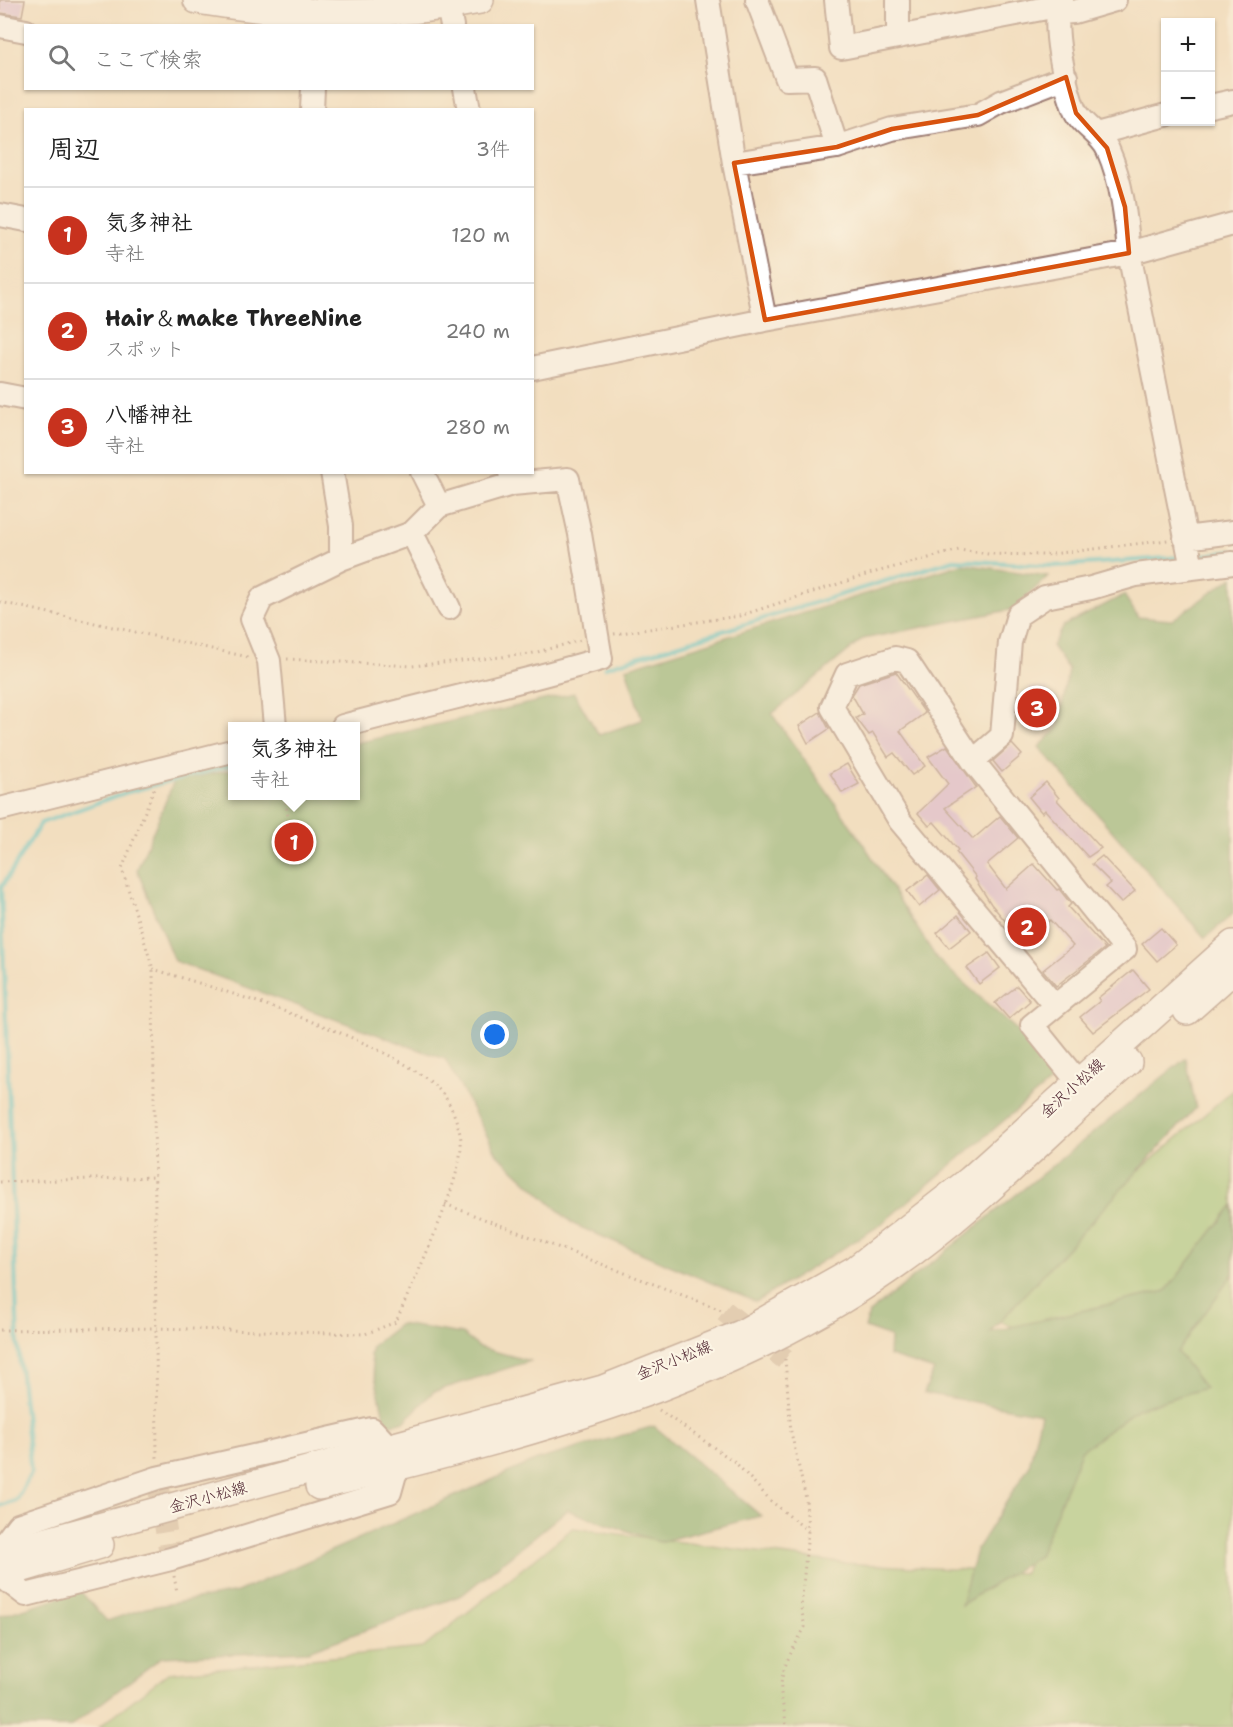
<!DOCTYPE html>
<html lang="ja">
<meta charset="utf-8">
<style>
:root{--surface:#fff;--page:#f2f2f2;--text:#222;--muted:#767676;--line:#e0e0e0;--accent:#c8321e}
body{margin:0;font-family:"Shantell Sans","Klee One",sans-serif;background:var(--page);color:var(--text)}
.controls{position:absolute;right:18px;top:18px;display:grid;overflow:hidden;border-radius:0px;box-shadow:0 2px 4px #0004}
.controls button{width:54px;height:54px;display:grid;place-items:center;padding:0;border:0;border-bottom:2px solid var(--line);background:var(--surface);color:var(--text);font:30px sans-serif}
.you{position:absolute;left:495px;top:1035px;width:21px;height:21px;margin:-15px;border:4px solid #fff;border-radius:50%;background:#1a73e8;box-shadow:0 0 0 9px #1a73e833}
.badge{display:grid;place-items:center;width:39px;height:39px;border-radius:50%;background:var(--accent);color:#fff;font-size:20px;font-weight:700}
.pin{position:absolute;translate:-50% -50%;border:3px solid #fff;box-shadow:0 2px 6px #0006}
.popup{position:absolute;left:228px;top:722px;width:132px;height:78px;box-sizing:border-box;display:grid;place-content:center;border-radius:0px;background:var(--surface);filter:drop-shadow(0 2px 4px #0005);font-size:20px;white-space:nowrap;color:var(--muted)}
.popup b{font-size:22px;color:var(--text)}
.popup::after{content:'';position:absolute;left:50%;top:100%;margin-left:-12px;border:12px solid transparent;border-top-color:var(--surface)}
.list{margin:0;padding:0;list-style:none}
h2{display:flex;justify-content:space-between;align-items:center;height:78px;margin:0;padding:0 24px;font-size:26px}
h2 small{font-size:20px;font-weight:400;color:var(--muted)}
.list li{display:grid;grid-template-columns:39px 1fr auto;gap:18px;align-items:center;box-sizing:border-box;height:96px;padding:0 24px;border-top:2px solid var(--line)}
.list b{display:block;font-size:22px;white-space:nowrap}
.list p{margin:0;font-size:20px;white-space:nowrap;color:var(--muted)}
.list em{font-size:20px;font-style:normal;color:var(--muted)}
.icon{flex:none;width:33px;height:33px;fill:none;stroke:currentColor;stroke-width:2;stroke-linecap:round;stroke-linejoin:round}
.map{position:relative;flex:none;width:1233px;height:1727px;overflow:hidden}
.search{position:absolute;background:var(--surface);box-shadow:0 2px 4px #0004;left:24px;top:24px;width:510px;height:66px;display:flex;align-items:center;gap:15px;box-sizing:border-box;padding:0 21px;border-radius:0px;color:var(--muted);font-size:22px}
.panel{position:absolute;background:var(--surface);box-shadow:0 2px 4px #0004;left:24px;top:108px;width:510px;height:366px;border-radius:0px}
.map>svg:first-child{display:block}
.green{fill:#96c574;stroke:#707250;stroke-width:1.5}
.forest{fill:#78aa66;stroke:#616448;stroke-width:1.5}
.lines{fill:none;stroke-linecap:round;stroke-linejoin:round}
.stream{stroke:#55c3c9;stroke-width:4.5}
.building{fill:#d4aed7}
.minor-tunnel{stroke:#d0b8a1;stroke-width:22;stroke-dasharray:22 11;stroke-linecap:butt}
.minor-casing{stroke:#9e7e75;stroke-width:26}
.major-casing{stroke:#9e7e75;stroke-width:30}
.path{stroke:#9e7e75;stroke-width:3;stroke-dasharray:1.5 4.5;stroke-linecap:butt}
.minor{stroke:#fff;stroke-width:22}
.major{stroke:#fff;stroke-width:27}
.marked{fill:none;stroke:#d8530f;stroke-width:4.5;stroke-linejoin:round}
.labels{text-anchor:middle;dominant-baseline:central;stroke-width:4.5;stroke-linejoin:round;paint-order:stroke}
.street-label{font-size:16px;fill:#4a1f2b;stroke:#fcf5e5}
</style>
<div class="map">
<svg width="1233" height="1727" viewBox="0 0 1233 1727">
<rect width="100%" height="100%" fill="#fcf5e5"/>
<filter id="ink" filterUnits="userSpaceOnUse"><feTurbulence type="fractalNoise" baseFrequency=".0167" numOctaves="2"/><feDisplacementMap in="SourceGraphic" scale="12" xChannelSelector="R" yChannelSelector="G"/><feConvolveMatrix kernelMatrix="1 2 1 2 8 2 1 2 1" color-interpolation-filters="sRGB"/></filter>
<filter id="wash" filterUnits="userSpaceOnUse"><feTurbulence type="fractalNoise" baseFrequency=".008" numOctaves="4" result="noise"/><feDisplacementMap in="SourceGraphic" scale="24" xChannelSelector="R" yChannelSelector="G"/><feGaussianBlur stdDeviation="1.35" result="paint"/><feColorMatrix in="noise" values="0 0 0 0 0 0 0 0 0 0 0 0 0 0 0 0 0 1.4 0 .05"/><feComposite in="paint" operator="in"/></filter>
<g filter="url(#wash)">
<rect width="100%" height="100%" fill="#f2debf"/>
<path class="green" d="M1233,1090V1727H99L168,1673L423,1648L573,1528L842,1563L1024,1573L1105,1366L976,1311Z"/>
<path class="forest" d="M962,564L1048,576L1014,609L863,639L772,714L861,840L937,959L1063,1071L879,1226L756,1302L573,1224L497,1154L445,1059L174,961L137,870L174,781L232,770V796H356V743L574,693L599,735L642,720L626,668Z
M1233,577V914L1205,938L1039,747L1058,728L1069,670L1052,646L1063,626L1124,595L1138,617L1172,620Z
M1186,1058L1196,1108L990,1332L1166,1291L1233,1205V1274L1177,1352L1205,1388L1137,1409L1081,1451L1039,1556L961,1605L976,1550L1029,1466L1041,1414L924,1393L934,1370L889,1356L890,1337L865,1328L869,1313Z
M400,1324L462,1334L479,1347L530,1361L433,1392L405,1421L386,1425L370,1355L372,1346Z
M654,1426L761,1516L659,1542L567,1510L462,1595L308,1651L162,1657L70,1727H0V1616L80,1591L107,1621L145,1608L237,1592L537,1460Z"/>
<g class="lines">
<path class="stream" d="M1197,556L1233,551
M605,667L954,560L1055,566L1183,557
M0,1506L17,1500L31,1472L18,1346L1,888L41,823L128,792L232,765"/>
</g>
<g id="blocks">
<path class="building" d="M0,0H25L22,16L0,13Z
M896,672L925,713L900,731L925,766L912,775L894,753L888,757L873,733L869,735L856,718L863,714L852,695L859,684Z
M1029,687L1048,688L1045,728L1027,726Z
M820,712L829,729L808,743L799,726Z
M1012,744L1022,755L1002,772L993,761Z
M947,746L976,787L945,808L973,839L1000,816L1018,838L987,864L1006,889L1034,864L1057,890L1059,889L1071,904L1068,907L1105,948L1056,986L1043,970L1073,946L1050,920L1023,942L991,904L975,879L976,877L956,852L958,850L934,822L929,826L918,813L948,784L928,757Z
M847,764L859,784L842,793L830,773Z
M1046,782L1059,798L1057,800L1101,848L1088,857L1045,810L1042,813L1029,797Z
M1102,856L1135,891L1121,903L1106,887L1111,883L1092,864Z
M928,875L940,890L919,907L907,891Z
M958,915L971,931L949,948L937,933Z
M1161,928L1176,945L1157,961L1142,944Z
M989,953L1000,968L979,984L967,968Z
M1133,970L1149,989L1093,1032L1080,1017L1100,1001L1098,998Z
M1017,986L1030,1001L1009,1019L995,1003Z"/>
</g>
</g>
<g filter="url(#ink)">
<use href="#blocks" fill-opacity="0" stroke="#9e7e75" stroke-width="1.5"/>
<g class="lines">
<path class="minor-tunnel" d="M724,1311L785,1359
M157,1478L171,1559"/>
<defs>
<path id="minor" d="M708,0L734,163L765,320
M757,0L787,79L815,78L837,147
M836,0L841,48L1057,6
M898,0V36
M448,6L452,26
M1058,13L1074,12L1115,0
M0,26L26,31
M465,88L469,110
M1210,106L1233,101
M312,110L313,88
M1096,134L1166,115
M734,163L837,147L892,129L978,115L1001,102L1066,77
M0,215L26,220
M532,368L765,320L1129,253L1233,224
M0,394L26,399
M422,472L439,506
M412,533L449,608
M1185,538L1233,532
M341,559L412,533L439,506L512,484
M1192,568L1233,563
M275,726L269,661L252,619L262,598L341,559V526L332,472
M343,726C429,703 516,684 601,659L580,534L568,479L512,484L510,472
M973,761L1002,736L1010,642L1018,615L1045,597L1091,588L1136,575L1192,568L1129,253C1126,218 1122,182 1108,150C1101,134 1082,126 1075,111C1066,91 1049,18 1062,0
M0,809L232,751
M1055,1006L900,821L832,707L847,674L895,658L907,661L973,761L1125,949L1032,1025L1078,1082
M0,1549L18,1525L157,1478L372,1429L390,1448
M0,1575L26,1595L171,1559L390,1492L397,1467"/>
<path id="major" d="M197,0C292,16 384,19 480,0
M1187,1011L1233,970
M319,1486C517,1437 719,1388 888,1270C976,1209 1049,1131 1128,1062
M0,1554L603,1389L741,1334L856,1269L970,1180L1233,944
M0,1575L100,1545"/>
</defs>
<use href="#minor" class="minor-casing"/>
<use href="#major" class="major-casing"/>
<path class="path" d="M0,602L248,657
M614,634L739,616L872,573L959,550L989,554L1044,555L1168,540
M287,659L412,666L530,654L581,640
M154,789L122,869L153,969L157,1459
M285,796L288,817
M0,1182L154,1177
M445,1204L724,1311
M0,1330L156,1328L365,1334L396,1322C413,1281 464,1179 461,1140C460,1129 452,1106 445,1097C408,1044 218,989 153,969
M785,1359L791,1432L806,1499L808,1531L801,1608L805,1627C794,1648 779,1669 781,1694C782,1705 786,1715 786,1727
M659,1410L735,1462L771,1501L808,1531
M174,1576L177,1592"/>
<use href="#minor" class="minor"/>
<use href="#major" class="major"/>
</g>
</g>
<path d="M0 0H1233V1727H0ZM1066,77L1076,113L1107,148L1125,207L1129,253L765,320L734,163L837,147L892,129L978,115Z" fill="#f2debf" fill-opacity=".55" fill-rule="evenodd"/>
<path class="marked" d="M1066,77L1076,113L1107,148L1125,207L1129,253L765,320L734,163L837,147L892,129L978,115Z"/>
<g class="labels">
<g class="street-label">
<text transform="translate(1072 1088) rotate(-42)">金沢小松線</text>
<text transform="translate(674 1360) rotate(-22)">金沢小松線</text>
<text transform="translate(208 1497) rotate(-15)">金沢小松線</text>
</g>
</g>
</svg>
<div class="controls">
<button>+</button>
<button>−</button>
</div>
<div class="you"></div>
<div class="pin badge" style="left:294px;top:842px">1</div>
<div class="popup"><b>気多神社</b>寺社</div>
<div class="pin badge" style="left:1027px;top:927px">2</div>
<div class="pin badge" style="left:1037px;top:708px">3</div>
<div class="search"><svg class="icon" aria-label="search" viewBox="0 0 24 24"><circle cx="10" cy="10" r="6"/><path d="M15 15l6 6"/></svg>ここで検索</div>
<section class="panel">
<h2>周辺<small>3件</small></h2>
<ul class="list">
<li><span class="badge">1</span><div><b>気多神社</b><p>寺社</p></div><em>120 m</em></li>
<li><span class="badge">2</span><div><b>Hair＆make ThreeNine</b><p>スポット</p></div><em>240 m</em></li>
<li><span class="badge">3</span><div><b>八幡神社</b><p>寺社</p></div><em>280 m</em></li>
</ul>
</section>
</div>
